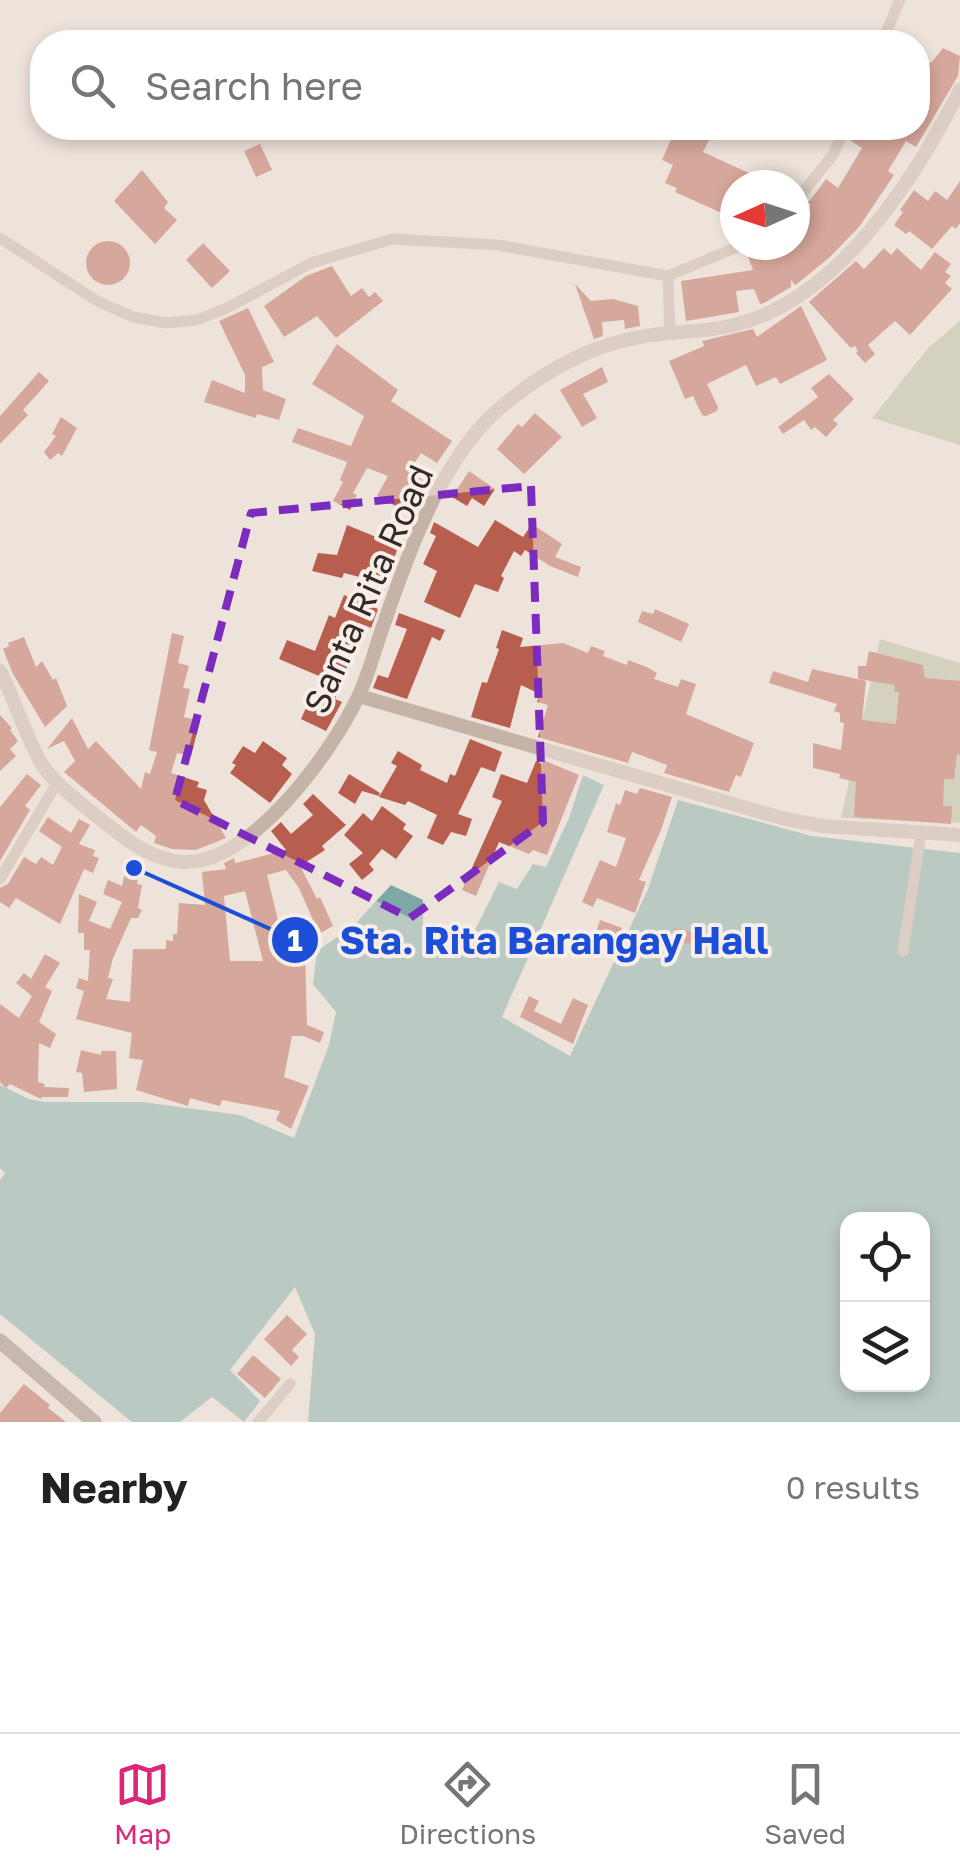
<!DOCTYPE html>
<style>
:root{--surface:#fff;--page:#f2f2f2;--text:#222;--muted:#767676;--line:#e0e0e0;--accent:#db2777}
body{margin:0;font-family:"Golos Text",sans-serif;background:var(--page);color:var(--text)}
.controls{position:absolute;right:30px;bottom:30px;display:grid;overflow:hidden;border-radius:20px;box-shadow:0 5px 15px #0003}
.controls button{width:90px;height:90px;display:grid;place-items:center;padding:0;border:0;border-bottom:2px solid var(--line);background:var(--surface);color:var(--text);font:50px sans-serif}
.compass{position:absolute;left:720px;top:170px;width:90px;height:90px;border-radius:50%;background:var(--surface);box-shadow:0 5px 15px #0003;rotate:267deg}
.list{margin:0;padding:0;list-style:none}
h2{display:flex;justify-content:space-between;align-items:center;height:130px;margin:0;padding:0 40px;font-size:42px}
h2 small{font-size:32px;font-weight:400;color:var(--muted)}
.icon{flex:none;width:55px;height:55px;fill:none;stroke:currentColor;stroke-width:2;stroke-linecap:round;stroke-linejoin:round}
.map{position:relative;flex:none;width:960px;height:1422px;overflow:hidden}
.search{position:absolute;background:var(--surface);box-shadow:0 5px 15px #0003;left:30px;right:30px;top:30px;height:110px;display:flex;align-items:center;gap:25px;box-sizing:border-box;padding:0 35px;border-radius:40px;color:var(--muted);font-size:38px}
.sheet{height:310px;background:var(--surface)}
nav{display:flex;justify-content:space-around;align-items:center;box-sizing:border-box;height:140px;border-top:2px solid var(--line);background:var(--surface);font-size:28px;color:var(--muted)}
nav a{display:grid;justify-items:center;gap:5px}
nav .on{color:var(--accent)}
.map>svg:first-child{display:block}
.green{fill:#b4bc9d}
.water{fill:#7da8a6;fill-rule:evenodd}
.building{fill:#b85e4f;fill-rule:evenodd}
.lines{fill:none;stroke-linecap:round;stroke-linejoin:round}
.minor{stroke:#c5b3a8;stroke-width:11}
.tertiary{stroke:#c5b3a8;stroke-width:14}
.secondary{stroke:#98827a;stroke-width:15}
.marked{fill:none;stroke:#7b2cbf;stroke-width:8;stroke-dasharray:20 12;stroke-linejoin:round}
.labels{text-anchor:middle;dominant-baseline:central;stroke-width:8;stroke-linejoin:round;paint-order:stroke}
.street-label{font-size:35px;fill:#332a28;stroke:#f7eee7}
.leader{fill:none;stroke:#1d4ed8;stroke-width:4}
.callout-dot{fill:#1d4ed8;stroke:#f7eee7;stroke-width:4}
.mark-label{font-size:30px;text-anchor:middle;font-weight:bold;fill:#fff}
.callout-label{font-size:38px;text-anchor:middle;font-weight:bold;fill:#1d4ed8;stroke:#f7eee7;stroke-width:8;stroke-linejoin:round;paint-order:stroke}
</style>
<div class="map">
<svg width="960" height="1422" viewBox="0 0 960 1422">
<rect width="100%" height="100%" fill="#eee3db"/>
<path class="green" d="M960,321V445L872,418L928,348Z
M880,639L960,663V823L841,818Z"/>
<path class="water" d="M583,775L604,785L502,1017L570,1056L648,889L678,800L812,836L960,853V1422H308L315,1334L295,1287L230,1370L260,1401L244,1422L212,1397L180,1422H132L0,1314V1180L5,1173L0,1168V1085L29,1099L45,1102H142L240,1115L294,1138L329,1045L336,1012L313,984L317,951L353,926L391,885L423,900V925L467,946L499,882L517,889L533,864L546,867L569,818ZM848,1220H922V1384H848Z"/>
<path class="building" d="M943,48L960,56L958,76L916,147L906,141L888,171L894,175L859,227L830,257L798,283L795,285L791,280V287L764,303L760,304L754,289L736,291L739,312L686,321L681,281L753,270L747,254L770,245H795V228L811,205L808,203L826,179L838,188L862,148L851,141L858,128H881L890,132L892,128H918V56L931,63Z
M676,128H715L703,152L775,185H735V219L675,192L677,188L665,183L673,165L662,160Z
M260,144L272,170L256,177L244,151Z
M142,170L168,202L164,208L177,220L155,244L114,201Z
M960,181V223L956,229L952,226L932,249L909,231L906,234L894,225L903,212L900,210L914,190L928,201L935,191L947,200Z
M86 263a22 22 0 1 1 44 0a22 22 0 1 1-44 0Z
M203,243L230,271L212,288L186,260Z
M884,248L891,255L897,248L921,270L935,252L951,264L945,272L951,276L945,283L952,289L910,335L895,321L868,345L875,354L865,363L856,353L858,351L855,346L851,348L847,344L809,302L856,261L864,269Z
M332,266L351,296L362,288L369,297L375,292L383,301L336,338L317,316L284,337L264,306L306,276Z
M575,284L591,301L613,299L638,306L640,326L625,329L624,320L602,322L603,336L594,339Z
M801,306L827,360L780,384L776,377L756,386L746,365L707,384L718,407L717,411L706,416L702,415L693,396L685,399L669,361L704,346L702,341L753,329L757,337Z
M248,308L274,362L262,367L263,390L286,399L279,420L257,414L256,418L204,402L212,380L245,393V375L219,321Z
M337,344L398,390L391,401L452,441L437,463L421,453L409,472L426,482L409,513L377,496L388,476L367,468L353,493L357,495L350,510L333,501L343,482L340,480L347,462L292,442L298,428L351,446L364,416L312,384Z
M602,367L608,382L583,394L597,418L582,427L560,390Z
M39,372L49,381L23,410L28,415L0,444V416Z
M829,374L854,399L833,420L838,424L826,437L815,427L811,430L804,420L783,434L778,427L818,397L811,388Z
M535,413L562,437L524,474L497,449L518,424L522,427Z
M61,417L77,428L62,456L58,453L50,460L44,452L56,436L52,434Z
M469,471L495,489L484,506L472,498L467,506L452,497Z
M495,520L523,537L532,524L562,544L555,557L581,567L578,577L550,566L525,550L521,556L514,551L501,576L504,578L498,592L475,584L460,618L424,602L437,571L423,564L436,536L430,533L434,522L478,547Z
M347,525L398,546L387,584L344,573L342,578L312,571L318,553L337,555Z
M344,595L378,609L371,628L359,623L348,649L353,651L335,699L342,702L326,731L301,719L309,701L314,704L326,679L279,659L287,640L315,651L329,615L335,618Z
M655,609L689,624L681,642L638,622L642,611L653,614Z
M399,613L445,630L440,641L432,637L407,699L373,688L378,675L388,678L407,629L395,625Z
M502,630L523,638L520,647L563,643L588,653L591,646L605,651L603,656L627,665L628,660L647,667L657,673L654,679L678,687L681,679L696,684L686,714L754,743L741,777L736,775L729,792L664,773L667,765L632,752L628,763L538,737L548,705L537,702L540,694L521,685L510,728L471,717L482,682L487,683L499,649L496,648Z
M172,633L184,636L178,663L189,666L183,688L190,689L184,717L200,721L191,756L177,753L171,773L199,782L197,787L207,790L204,800L226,838L196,850L172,849L154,843L156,836L141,825L136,832L64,772L75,761L64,741L47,749L72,718L88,749L96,741L141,789L145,772L150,774L157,752L149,750Z
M24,637L36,667L42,661L53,680L56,678L67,706L45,727L13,674L3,649L9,646L8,643Z
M869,651L923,665L925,678L960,681V755L957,754L954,779H944L943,806H952L951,824L854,817L856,782L839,778L840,774L813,768V743L841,750L844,723L840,722V713L834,711L837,704L769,683L773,671L808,682L812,669L866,681L862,720L896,724L899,692H894L895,685L858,679V666H866Z
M0,715L12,728L10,730L18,741L10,749L16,756L0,771Z
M470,739L502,752L495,772L481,767L458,814L472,819L466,836L451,832L443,845L427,838L437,815L408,801L405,805L379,797L397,766L391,763L398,751L422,765L420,770L447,783L450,774L455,776Z
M263,741L287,758L282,765L292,774L270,803L230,773L236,765L232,763L243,746L255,753Z
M543,760L579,775L547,855L533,850L529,854L499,842L476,896L462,890L502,801L492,797L501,774L527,783L536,761L542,764Z
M27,774L41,785L25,806L30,810L0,861V807Z
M349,774L380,793L379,796L362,791L355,804L338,793Z
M640,788L672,797L661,830L639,880L646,882L635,913L597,898L593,907L582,902L600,860L616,867L626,838L607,832L616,803L620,805L625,790L637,794Z
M313,794L346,825L322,846L325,850L300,866L317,899L320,897L333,926L319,934L299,888L286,870L267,875L285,949L305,948L307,1025L324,1032L320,1043L303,1036H292L284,1077L309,1086L291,1129L276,1120L280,1111L222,1100L220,1106L190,1098L188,1106L136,1090L143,1060L129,1058L132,1033L76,1019L84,991L76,988L79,978L88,981L90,950H84V933H78L79,894L97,902L89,921L110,929L122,902L103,894L108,880L122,886L128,857L142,861L137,884L142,885L138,908L142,910L138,918H131L113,958L108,978L113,979L106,999L130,1002L133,949H166V940L173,941V934H177L179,903L205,905L202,872L226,869L224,863L234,858L235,863L286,850L271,831L281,822L291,834L313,815L303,804ZM245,891L263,961H230L224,896Z
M382,806L406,824L403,829L413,836L396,859L382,849L369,864L374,870L362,880L349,864L363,853L344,835L363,813L372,821Z
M48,817L71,833L79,819L90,825L79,844L95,850L93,856L99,858L93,873L84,869L60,924L16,898L9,908L0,902V888L8,884L24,857L36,864L41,857L53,865L62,847L39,831Z
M600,920L622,928L615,950L593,942Z
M674,928L737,941L735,952L670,940Z
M45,954L60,963L45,987L52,991L39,1022L56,1034L50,1048L39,1043L38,1082L45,1084L44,1087L69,1088L68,1097H42L41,1099L10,1084L6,1088L0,1082V1004L19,1018L32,996L16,983L24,973L31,979Z
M529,996L539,1001L534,1011L561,1024L573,998L588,1005L573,1044L520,1017Z
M81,1050L101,1055V1051H116L117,1089L84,1092L82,1073L76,1072Z
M287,1315L307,1334L292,1350L299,1357L291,1366L264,1339Z
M253,1355L281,1379L265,1398L237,1374Z
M24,1384L50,1405L48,1408L66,1422H0V1413Z"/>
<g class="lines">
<path class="minor" d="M882,42L900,0
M795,202L833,155L845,128
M0,238L97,301L133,317L166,323L197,320L229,307L311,263L392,239L498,245L668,276L742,245
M668,276L670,334
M0,879L57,783
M903,951L921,833
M258,1422L290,1384"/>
<path class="tertiary" d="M0,671C15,700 24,732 40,761C53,784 79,801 99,818C122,836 141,853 170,860C242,880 332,752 358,697C368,676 374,653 381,632C407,558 439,460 500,408C540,374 588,346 640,337C669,331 700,333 730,326C836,303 914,181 960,90
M359,696L785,819L823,826L960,835"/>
<path class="secondary" d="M0,1341L94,1422"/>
</g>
<path d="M0 0H960V1422H0ZM531,486L543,822L410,918L175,800L251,513Z" fill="#eee3db" fill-opacity=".55" fill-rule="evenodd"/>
<path class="marked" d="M531,486L543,822L410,918L175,800L251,513Z"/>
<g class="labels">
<g class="street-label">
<text transform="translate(368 589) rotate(-66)">Santa Rita Road</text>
</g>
</g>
<path class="leader" d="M134 868L295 940"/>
<g class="callout-dot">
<circle cx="134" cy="868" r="10"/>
<circle cx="295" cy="940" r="25"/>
</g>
<g class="mark-label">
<text x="295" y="951">1</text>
</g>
<g class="callout-label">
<text x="554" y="954">Sta. Rita Barangay Hall</text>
</g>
</svg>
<div class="controls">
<button><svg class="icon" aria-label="locate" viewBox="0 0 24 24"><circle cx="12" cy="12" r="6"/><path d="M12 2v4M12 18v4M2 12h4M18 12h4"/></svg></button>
<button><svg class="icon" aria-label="layers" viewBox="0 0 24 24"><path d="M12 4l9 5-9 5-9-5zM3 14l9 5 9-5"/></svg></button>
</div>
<svg class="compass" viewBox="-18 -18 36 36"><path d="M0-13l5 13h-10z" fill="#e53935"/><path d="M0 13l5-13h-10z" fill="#767676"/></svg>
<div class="search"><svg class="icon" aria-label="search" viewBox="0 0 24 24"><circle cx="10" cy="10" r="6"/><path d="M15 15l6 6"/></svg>Search here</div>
</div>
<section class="sheet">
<h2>Nearby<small>0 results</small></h2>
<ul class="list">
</ul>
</section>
<nav>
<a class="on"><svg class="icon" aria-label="map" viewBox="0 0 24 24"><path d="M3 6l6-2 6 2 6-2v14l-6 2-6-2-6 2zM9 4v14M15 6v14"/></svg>Map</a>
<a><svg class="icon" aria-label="directions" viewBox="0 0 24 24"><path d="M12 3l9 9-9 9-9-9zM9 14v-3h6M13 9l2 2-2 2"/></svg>Directions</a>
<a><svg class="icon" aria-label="saved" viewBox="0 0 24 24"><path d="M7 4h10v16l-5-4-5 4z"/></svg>Saved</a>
</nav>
